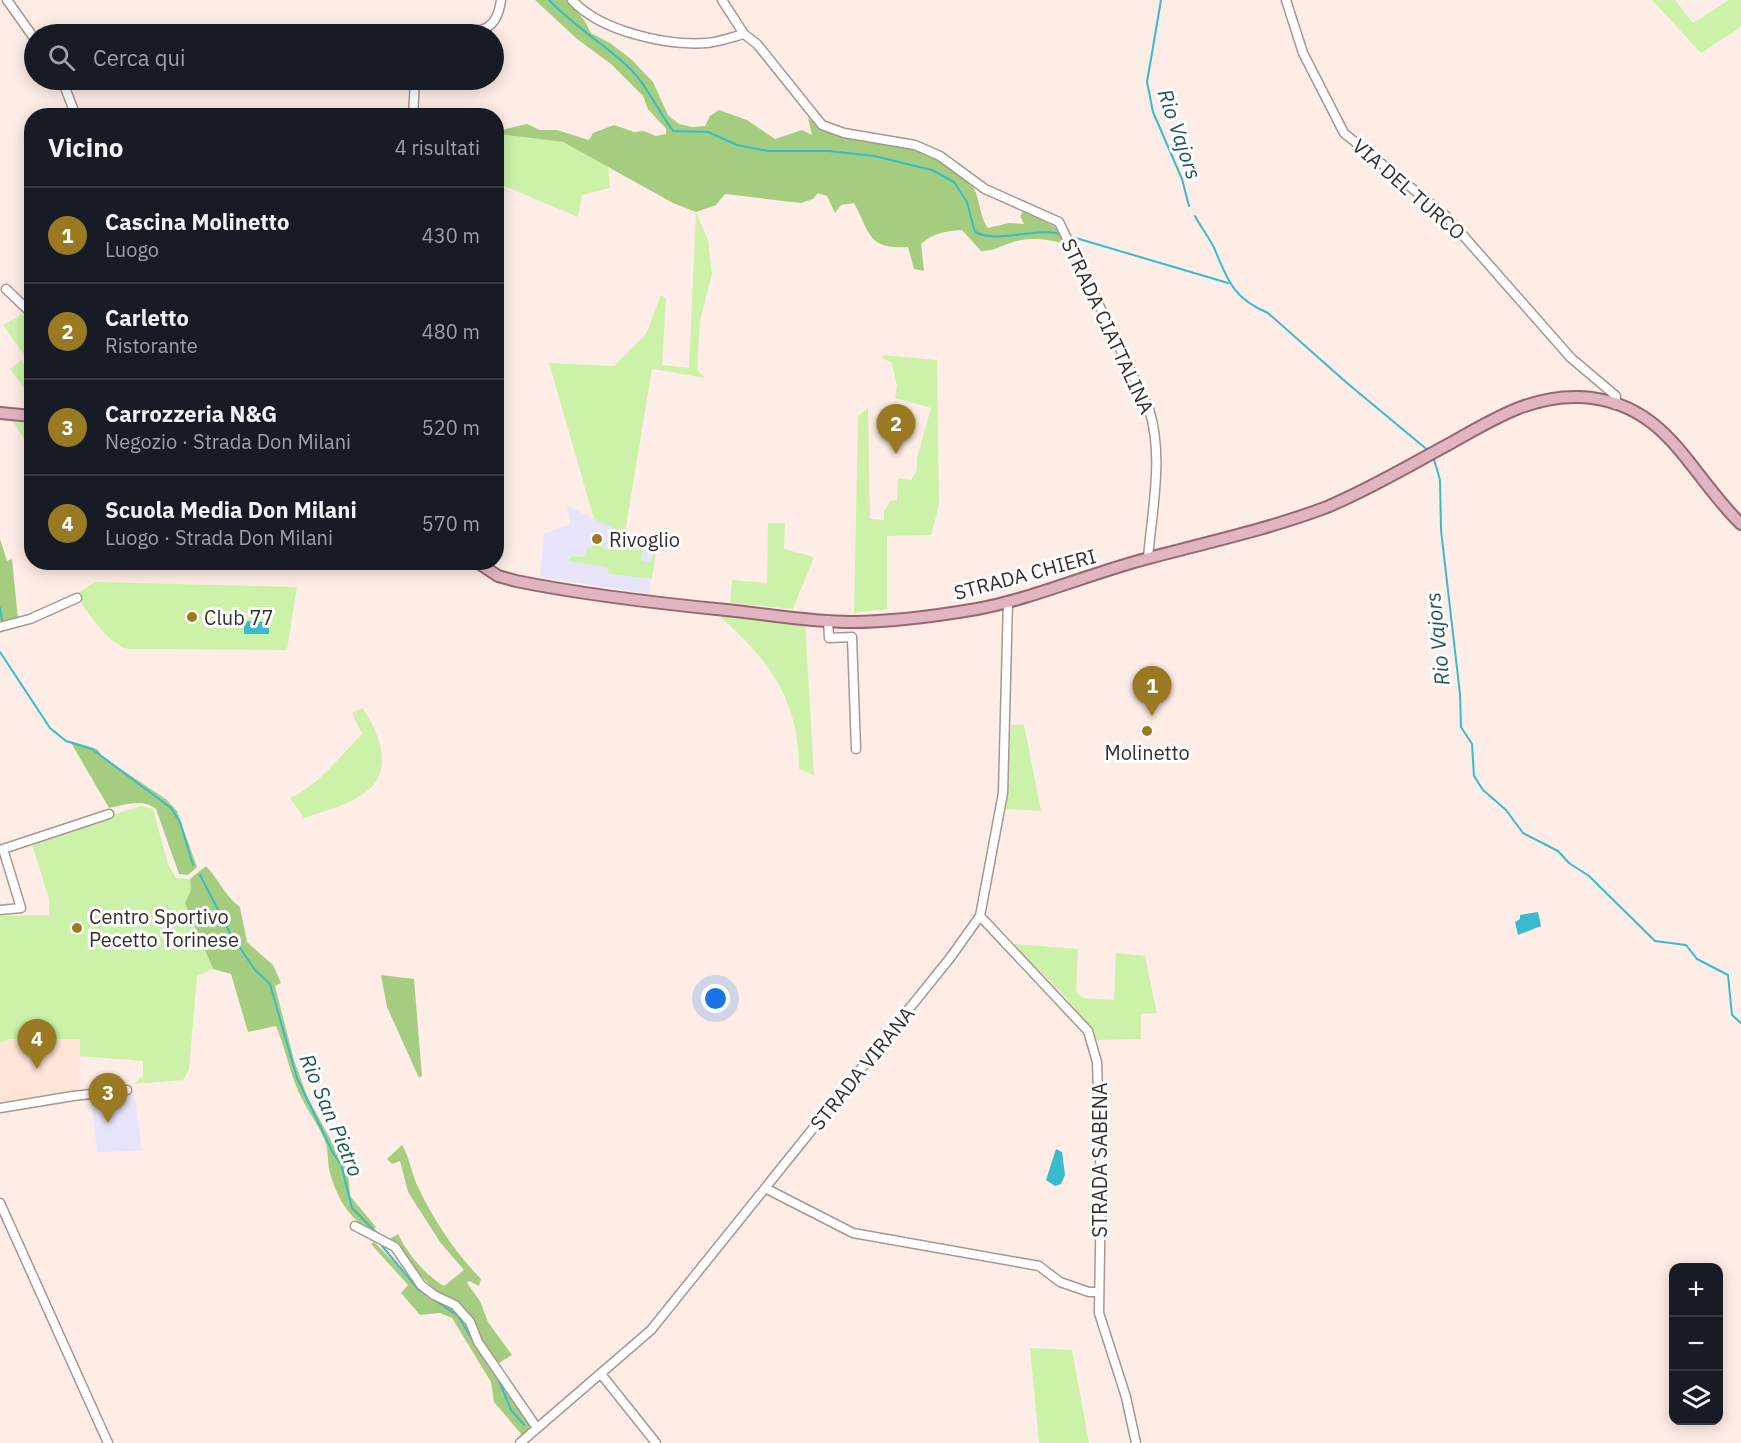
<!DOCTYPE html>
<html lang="it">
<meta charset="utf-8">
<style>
:root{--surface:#171b24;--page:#242831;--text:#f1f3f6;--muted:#9ea1a6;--line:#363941;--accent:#997a23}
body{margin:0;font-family:"IBM Plex Sans",sans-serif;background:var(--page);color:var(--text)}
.controls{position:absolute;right:18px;bottom:18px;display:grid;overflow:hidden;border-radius:12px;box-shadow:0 3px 15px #0003}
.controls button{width:54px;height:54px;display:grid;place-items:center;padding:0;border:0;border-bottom:2px solid var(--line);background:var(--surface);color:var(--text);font:30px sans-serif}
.you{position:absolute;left:716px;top:999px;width:21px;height:21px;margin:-15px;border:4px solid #fff;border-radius:50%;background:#1a73e8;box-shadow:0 0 0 9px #1a73e833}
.badge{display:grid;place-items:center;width:39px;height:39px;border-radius:50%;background:var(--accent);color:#fff;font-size:20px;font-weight:700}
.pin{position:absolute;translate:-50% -50px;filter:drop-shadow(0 2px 3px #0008)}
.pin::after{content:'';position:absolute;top:32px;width:21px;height:18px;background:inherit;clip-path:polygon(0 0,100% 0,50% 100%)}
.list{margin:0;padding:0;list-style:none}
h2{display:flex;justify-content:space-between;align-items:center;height:78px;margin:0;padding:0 24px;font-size:26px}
h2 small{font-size:20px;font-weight:400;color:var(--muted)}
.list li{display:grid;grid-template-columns:39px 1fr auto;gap:18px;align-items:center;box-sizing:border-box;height:96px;padding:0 24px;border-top:2px solid var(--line)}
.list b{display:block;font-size:22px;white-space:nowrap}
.list p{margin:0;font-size:20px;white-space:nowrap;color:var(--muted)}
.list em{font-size:20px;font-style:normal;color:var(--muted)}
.icon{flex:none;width:33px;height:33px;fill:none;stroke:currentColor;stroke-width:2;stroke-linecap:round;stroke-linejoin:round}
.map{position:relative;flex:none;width:1741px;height:1443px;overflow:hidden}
.search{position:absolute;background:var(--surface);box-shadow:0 3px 15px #0003;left:24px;top:24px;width:480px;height:66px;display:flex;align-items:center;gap:15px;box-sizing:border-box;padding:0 21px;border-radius:33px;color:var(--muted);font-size:22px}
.panel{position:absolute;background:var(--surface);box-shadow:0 3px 15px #0003;left:24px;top:108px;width:480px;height:462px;border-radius:24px}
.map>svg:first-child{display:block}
.commercial{fill:#e7e4fa}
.built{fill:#ffe4d7}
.green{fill:#ccf2aa}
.forest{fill:#a5cd80}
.water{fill:#38bbca}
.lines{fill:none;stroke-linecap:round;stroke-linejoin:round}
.stream{stroke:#38bbca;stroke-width:2}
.minor-casing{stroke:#a8978f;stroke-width:11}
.major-casing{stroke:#986670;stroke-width:14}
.minor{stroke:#fff;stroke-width:8}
.major{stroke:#e0b5bf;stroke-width:10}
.poi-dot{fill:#997a23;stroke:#fefefe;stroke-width:2}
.labels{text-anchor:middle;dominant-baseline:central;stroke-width:6;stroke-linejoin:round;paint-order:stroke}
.street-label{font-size:20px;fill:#362f2c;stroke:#fefefe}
.poi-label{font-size:20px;fill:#362f2c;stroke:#fefefe;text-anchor:start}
.water-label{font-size:21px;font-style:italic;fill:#21565d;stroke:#fefefe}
</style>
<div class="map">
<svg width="1741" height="1443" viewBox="0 0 1741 1443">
<rect width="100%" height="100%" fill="#fdede6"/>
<path class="commercial" d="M567,506L657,546L649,594L540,577L544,534L570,524Z
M134,1091L142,1151L97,1152L91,1096Z"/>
<path class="built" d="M80,1038L79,1091L0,1102V1042L9,1039Z"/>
<path class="green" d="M1652,0H1675L1693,23L1729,0H1741V27L1701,53Z
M496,134L563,142L608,166L610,188L582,195L578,217L497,183Z
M696,212L708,240L712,274L700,321L697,370L705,378L652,369L625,533L594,519L549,363L614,366L646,334L661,295L666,298L662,365L689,368Z
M31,309V364L3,325Z
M884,355L937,360L939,505L931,535L887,536V609L854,613L858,416L868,408L870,519L884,520V512L890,501L897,500L898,478L911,480L917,470V458L931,408L895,398L897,386L892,363L882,358Z
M21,360L31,374L30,396L10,369Z
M12,420L31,421V439H24Z
M768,523H785L784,549L814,557L793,609L730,603L732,580L767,583Z
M623,540L644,548L640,560L650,563L657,546L652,579L609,574L607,567L568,561L572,556L584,557L588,547L591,549L594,543L607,550L609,547L617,550Z
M95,582L297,587L287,650L128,649C105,642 90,614 75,595Z
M719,616L805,623L814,775L799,769C799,699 769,660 719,616Z
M362,708C378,729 395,770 367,791C349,805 325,811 304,818L290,798C318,786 341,755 362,734L352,713Z
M1011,725H1024L1041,811L1005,809Z
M141,806L153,809L168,864L176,878L190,879L191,890L185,903L213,969L197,976L189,1069L183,1080L134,1084L143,1075V1061L80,1056V1039H9L0,1042V916L49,915V899L31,841Z
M1012,944L1078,949L1076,991L1082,998L1114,1000L1116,953L1145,956L1157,1013L1141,1014V1039L1094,1040C1079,1003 1040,973 1012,944Z
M1030,1348L1072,1350L1089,1443H1039Z"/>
<path class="forest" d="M535,0H567L584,20L591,33L610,43L631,59L653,82L668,115L679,124L692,127L705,126L710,116L719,110L747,120L775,139L802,130L812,135L808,118C837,144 878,138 914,148C935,154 957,170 972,186C980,195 979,216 988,228L1009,223L1024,224L1020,216L1024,210L1057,228L1065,244C1047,239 1030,237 1013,242C1001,246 994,251 981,251L962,230C946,231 933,233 921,244L924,271L914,269L908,247C867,250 870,232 854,203L841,205L835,213L827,196L818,193L813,199L801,203L725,194L716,205L696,212L673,203L563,142L497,134L498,131L527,124L540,130H557L589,140L593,133L614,125L634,132L644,131L656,136L666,134V129L648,109L643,96L611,64L577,39Z
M0,539L7,561L12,559L18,619L0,622Z
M70,741L97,749L103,757L167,800L177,811L197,867L188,875L179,874L156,809C142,798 126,805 109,808Z
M206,866C219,880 225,896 240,907L247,942L273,965L281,983L275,986L294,1060L307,1096L348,1172L350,1196L376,1227L372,1230C349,1220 337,1197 330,1173C327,1162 329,1152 325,1141C317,1121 302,1104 295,1083C288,1064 284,1045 276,1026L248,1032L231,974L213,969L185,903L191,890L190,879Z
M381,975L414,979L422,1076L419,1078L387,1007Z
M402,1145C411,1160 411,1174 419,1189C435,1222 455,1252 481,1279L479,1286L469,1281L467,1283L480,1301L488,1322L512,1355L499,1363L487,1352L472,1322L438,1294L388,1240L398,1234C408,1254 425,1275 444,1286L464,1270L440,1242L408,1192L400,1161L392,1164L387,1159Z
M374,1242L411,1279L434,1298L451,1305L529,1421L531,1427L522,1435L494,1402L491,1382L452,1318L440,1313L420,1315L401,1293L408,1285L371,1244Z"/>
<path class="water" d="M244,621L269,622V634H244Z
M1538,912L1541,926L1518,935L1515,922L1520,919V915Z
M1056,1149L1062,1152L1065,1175L1061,1184L1055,1186L1046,1180Z"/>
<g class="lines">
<path class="stream" d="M549,0C572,24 599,41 624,63C645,81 657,109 673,131L708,132L737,145L768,151H829L874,156L932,170L954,182L967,202L975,232C997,244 1036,227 1061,234
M1161,0L1147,82L1153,112L1182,179L1189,206
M1195,216C1201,228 1210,238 1215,250C1228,281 1234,299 1268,313L1347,383L1430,452
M1069,236L1228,283
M1433,456L1440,480L1441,530L1460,694L1461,727L1472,744L1474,776L1483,790L1506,810L1523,833L1558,851L1569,863L1589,876L1655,941L1686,945L1697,959L1728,975L1732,1015L1741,1023
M0,608L2,620
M0,652L50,728L66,741L92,749L171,808L180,822L193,865
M200,875L230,933L255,970L270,984L297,1078L334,1155L341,1164L352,1208L379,1235
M382,1246L419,1290L428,1296
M433,1299L458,1316L483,1357
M497,1376L511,1410L524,1425"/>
<defs>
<path id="minor" d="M7,0L34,38
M572,0C600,31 666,46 707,43C719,42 732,37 744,34
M722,0L744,34L757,44L822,125L844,133L915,145L940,156L985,189L1059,222L1149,409C1164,456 1152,510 1148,558
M1286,0L1303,53L1344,133L1446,216L1571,358L1616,396V405
M422,34C456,21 494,51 501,0
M62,80L76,116
M413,116L415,80
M6,289L27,309L32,306
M828,620L829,638L852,637L856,749
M0,627L30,619L77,598
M0,910L21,908L3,849L109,814
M980,916L1088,1031L1097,1062L1101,1187L1099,1313L1126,1397L1136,1443
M0,1108L73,1096L127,1090
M765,1188L853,1233L1039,1266L1060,1282L1089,1292H1098
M0,1203L108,1443
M355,1226L395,1247L421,1285L434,1295L455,1305L470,1322L478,1342L537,1428
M601,1374L656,1443
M520,1443L651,1330L950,958L980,916L1003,793L1008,601"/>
<path id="major" d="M0,413L32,416
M477,562L498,576L516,581C585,595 655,603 726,610C767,614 810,622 851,622C893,622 936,616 977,609C1035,598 1091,573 1149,558C1209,542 1269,529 1327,507C1370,489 1410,465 1451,443C1492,420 1531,395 1580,397C1667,401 1688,473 1741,524"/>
</defs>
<use href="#minor" class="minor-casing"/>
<use href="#major" class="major-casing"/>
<use href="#minor" class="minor"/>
<use href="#major" class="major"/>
</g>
<g class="poi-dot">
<circle cx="597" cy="539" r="6"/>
<circle cx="192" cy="617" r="6"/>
<circle cx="1147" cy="731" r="6"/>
<circle cx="77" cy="928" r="6"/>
</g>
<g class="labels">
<g class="street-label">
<text transform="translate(1409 189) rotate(41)">VIA DEL TURCO</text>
<text transform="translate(1108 326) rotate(65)">STRADA CIATTALINA</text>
<text transform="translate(1025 574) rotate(-15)">STRADA CHIERI</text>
<text transform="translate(862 1068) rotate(-51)">STRADA VIRANA</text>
<text transform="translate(1099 1160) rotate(-90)">STRADA SABENA</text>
</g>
<g class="poi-label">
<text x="609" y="539">Rivoglio</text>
<text x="204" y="617">Club 77</text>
<text x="1147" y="752" text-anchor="middle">Molinetto</text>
<text x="89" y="916">Centro Sportivo<tspan x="89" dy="23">Pecetto Torinese</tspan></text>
</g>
<g class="water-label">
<text transform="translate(1180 134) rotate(71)">Rio Vajors</text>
<text transform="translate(1437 639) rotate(-96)">Rio Vajors</text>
<text transform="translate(332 1115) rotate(67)">Rio San Pietro</text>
</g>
</g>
</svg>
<div class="controls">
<button>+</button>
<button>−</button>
<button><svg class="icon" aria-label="layers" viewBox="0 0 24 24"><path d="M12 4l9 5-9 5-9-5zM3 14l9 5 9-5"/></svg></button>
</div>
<div class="you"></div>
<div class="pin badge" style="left:1152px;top:716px">1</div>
<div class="pin badge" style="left:896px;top:454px">2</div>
<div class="pin badge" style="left:108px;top:1123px">3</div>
<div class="pin badge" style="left:37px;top:1069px">4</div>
<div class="search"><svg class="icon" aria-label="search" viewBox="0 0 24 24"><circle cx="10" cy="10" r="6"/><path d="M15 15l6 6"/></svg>Cerca qui</div>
<section class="panel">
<h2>Vicino<small>4 risultati</small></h2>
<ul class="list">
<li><span class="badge">1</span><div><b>Cascina Molinetto</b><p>Luogo</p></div><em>430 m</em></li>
<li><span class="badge">2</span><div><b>Carletto</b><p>Ristorante</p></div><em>480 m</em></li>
<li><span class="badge">3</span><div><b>Carrozzeria N&amp;G</b><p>Negozio · Strada Don Milani</p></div><em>520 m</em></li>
<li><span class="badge">4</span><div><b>Scuola Media Don Milani</b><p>Luogo · Strada Don Milani</p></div><em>570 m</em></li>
</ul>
</section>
</div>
